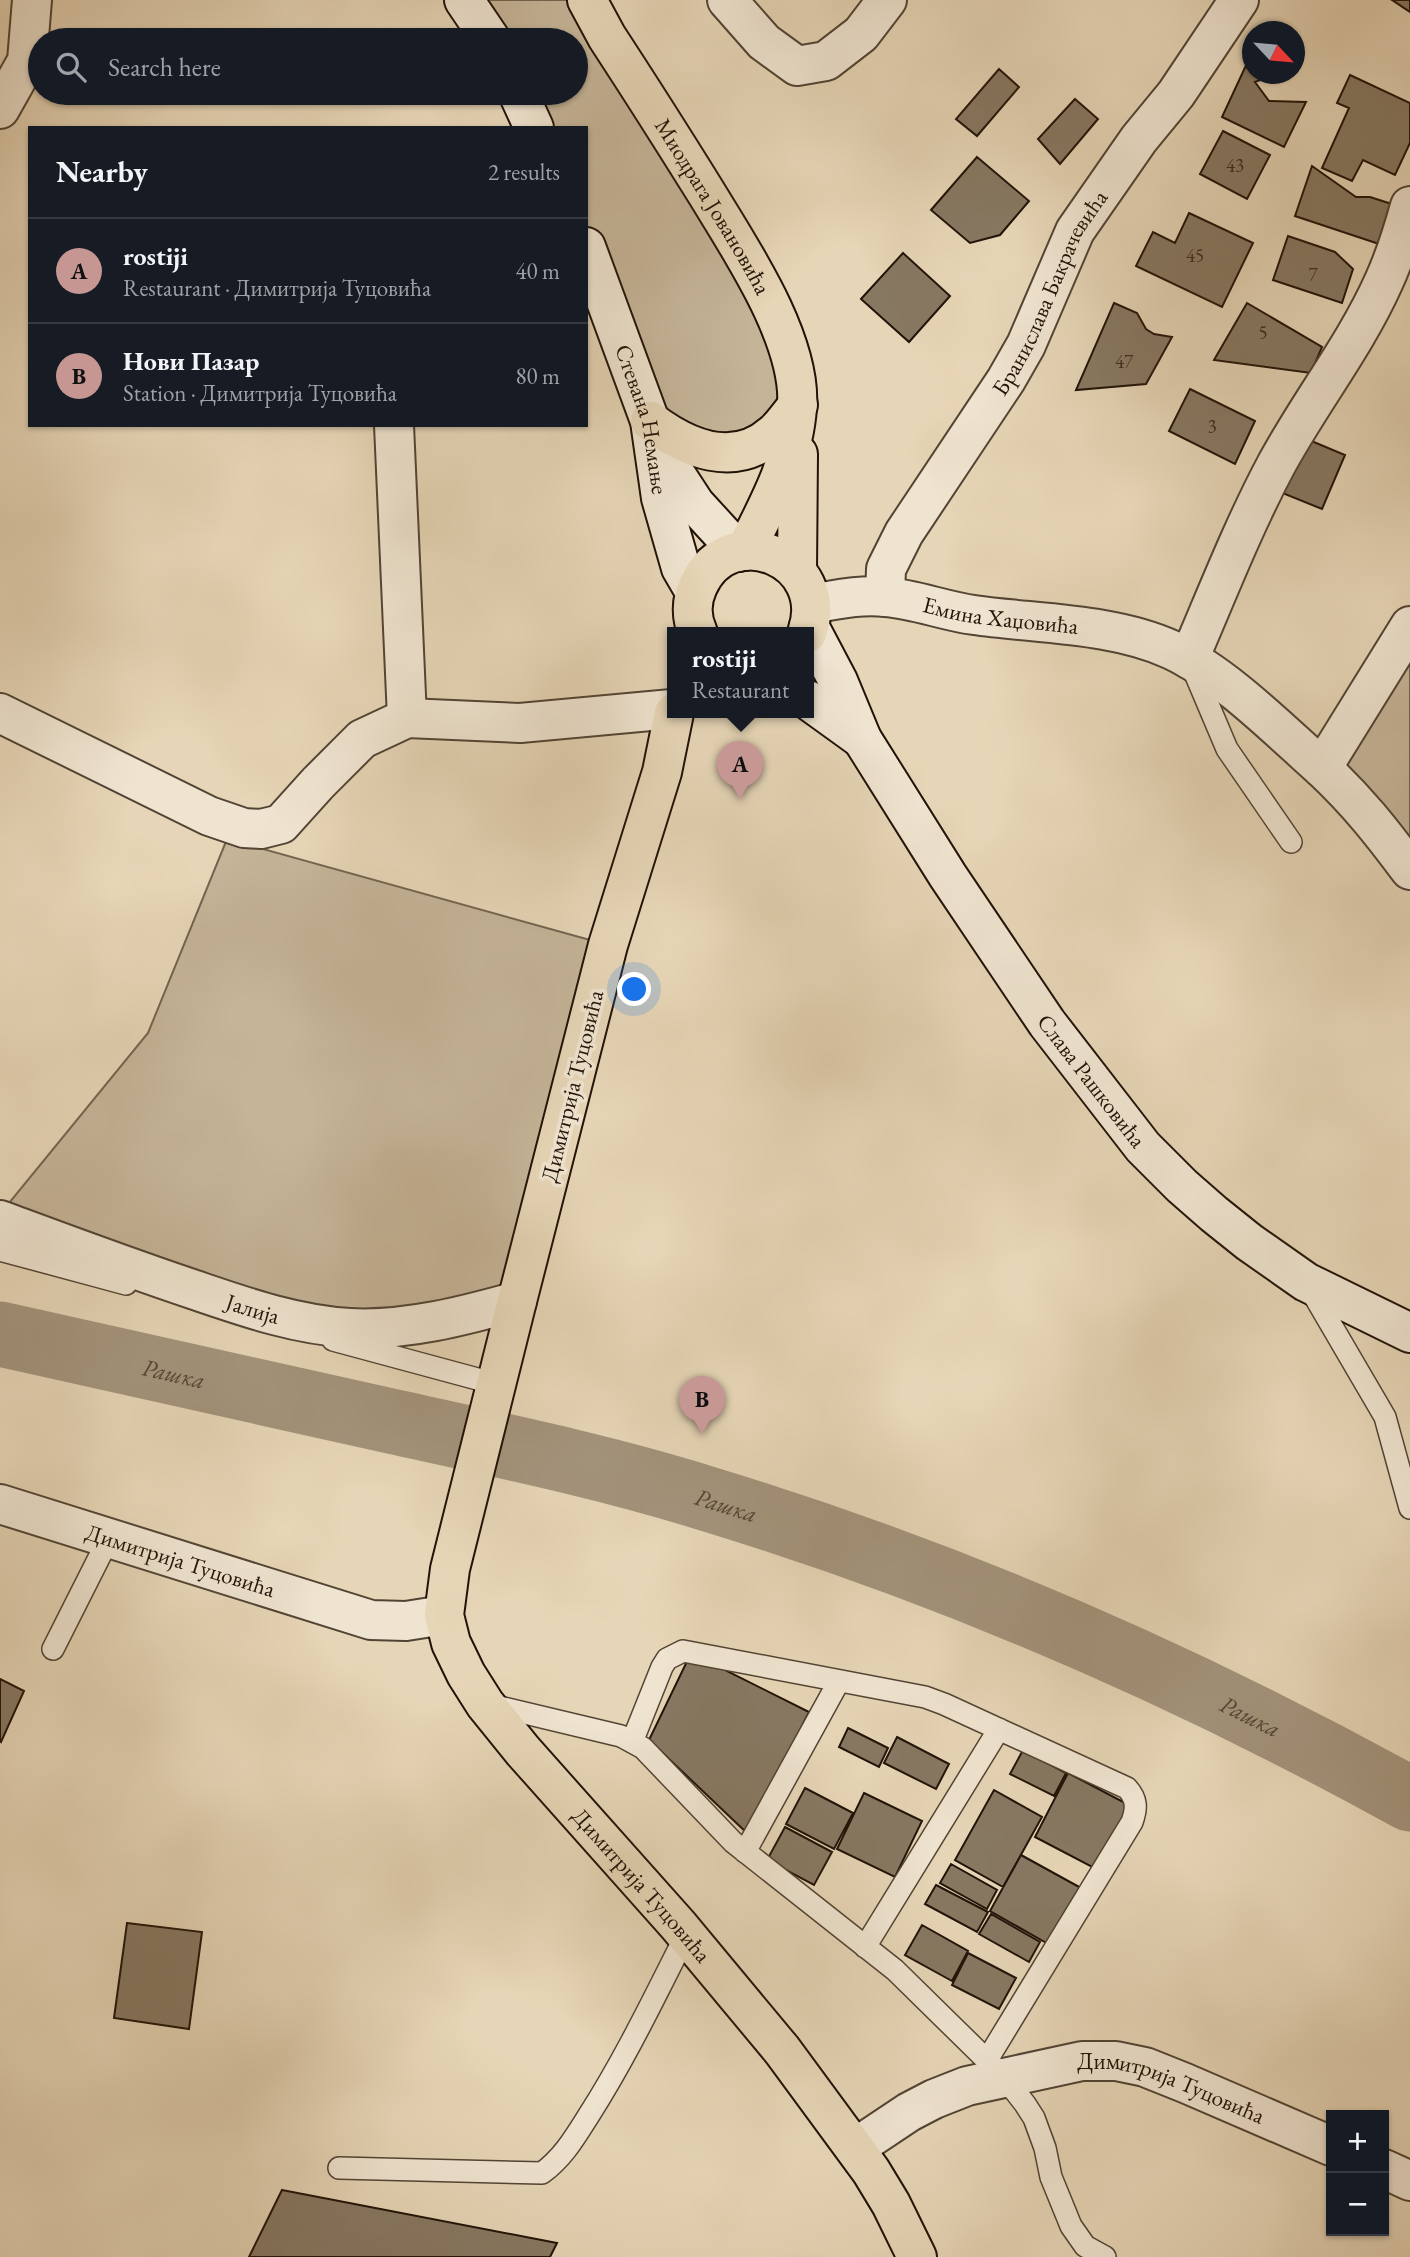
<!DOCTYPE html>
<meta charset="utf-8">
<style>
:root{--surface:#171b24;--page:#20242c;--text:#f1f3f6;--muted:#9ea1a6;--line:#363941;--accent:#c59692}
body{margin:0;font-family:"EB Garamond",serif;background:var(--page);color:var(--text)}
.controls{position:absolute;right:21px;bottom:21px;display:grid;overflow:hidden;border-radius:0px;box-shadow:0 2px 5px #0004}
.controls button{width:63px;height:63px;display:grid;place-items:center;padding:0;border:0;border-bottom:2px solid var(--line);background:var(--surface);color:var(--text);font:35px sans-serif}
.compass{position:absolute;left:1242px;top:21px;width:63px;height:63px;border-radius:50%;background:var(--surface);box-shadow:0 2px 5px #0004;rotate:116deg}
.you{position:absolute;left:635px;top:990px;width:24px;height:24px;margin:-18px;border:5px solid #fff;border-radius:50%;background:#1a73e8;box-shadow:0 0 0 10px #1a73e833}
.badge{display:grid;place-items:center;width:46px;height:46px;border-radius:50%;background:var(--accent);color:#111;font-size:23px;font-weight:700}
.pin{position:absolute;translate:-50% -58px;filter:drop-shadow(0 2px 4px #0008)}
.pin::after{content:'';position:absolute;top:37px;width:24px;height:21px;background:inherit;clip-path:polygon(0 0,100% 0,50% 100%)}
.popup{position:absolute;left:667px;top:627px;width:147px;height:91px;box-sizing:border-box;display:grid;place-content:center;border-radius:0px;background:var(--surface);filter:drop-shadow(0 2px 5px #0005);font-size:23px;white-space:nowrap;color:var(--muted)}
.popup b{font-size:26px;color:var(--text)}
.popup::after{content:'';position:absolute;left:50%;top:100%;margin-left:-14px;border:14px solid transparent;border-top-color:var(--surface)}
.list{margin:0;padding:0;list-style:none}
h2{display:flex;justify-content:space-between;align-items:center;height:91px;margin:0;padding:0 28px;font-size:30px}
h2 small{font-size:23px;font-weight:400;color:var(--muted)}
.list li{display:grid;grid-template-columns:46px 1fr auto;gap:21px;align-items:center;box-sizing:border-box;height:105px;padding:0 28px;border-top:2px solid var(--line)}
.list b{display:block;font-size:26px;white-space:nowrap}
.list p{margin:0;font-size:23px;white-space:nowrap;color:var(--muted)}
.list em{font-size:23px;font-style:normal;color:var(--muted)}
.icon{flex:none;width:38px;height:38px;fill:none;stroke:currentColor;stroke-width:2;stroke-linecap:round;stroke-linejoin:round}
.map{position:relative;flex:none;width:1410px;height:2257px;overflow:hidden}
.search{position:absolute;background:var(--surface);box-shadow:0 2px 5px #0004;left:28px;top:28px;width:560px;height:77px;display:flex;align-items:center;gap:18px;box-sizing:border-box;padding:0 24px;border-radius:38px;color:var(--muted);font-size:26px}
.panel{position:absolute;background:var(--surface);box-shadow:0 2px 5px #0004;left:28px;top:126px;width:560px;height:301px;border-radius:0px}
.map>svg:first-child{display:block}
.green{fill:#c5b498;stroke:#736450;stroke-width:2}
.lines{fill:none;stroke-linecap:round;stroke-linejoin:round}
.river{stroke:#a3937b;stroke-width:65}
.building{fill:#877862;stroke:#211308;stroke-width:2}
.lane-casing{stroke:#524434;stroke-width:24}
.street-casing{stroke:#524434;stroke-width:42}
.secondary-casing{stroke:#211308;stroke-width:42}
.primary-casing{stroke:#211308;stroke-width:42}
.lane{stroke:#efe4d0;stroke-width:21}
.street{stroke:#efe4d0;stroke-width:38}
.secondary{stroke:#efe4d0;stroke-width:38}
.primary{stroke:#e6d5b6;stroke-width:38}
.labels{text-anchor:middle;dominant-baseline:central;stroke-width:7;stroke-linejoin:round;paint-order:stroke}
.number-label{font-size:19px;fill:#3a2c1e}
.street-label{font-size:23px;fill:#211308;stroke:#efe4d0}
.water-label{font-size:24px;font-style:italic;fill:#554636;stroke:#efe4d0}
</style>
<div class="map">
<svg width="1410" height="2257" viewBox="0 0 1410 2257">
<rect width="100%" height="100%" fill="#e6d5b6"/>
<filter id="stains"><feTurbulence type="fractalNoise" baseFrequency=".00286" numOctaves="4"/><feColorMatrix values="0 0 0 0 .2 0 0 0 0 .09 0 0 0 0 .02 0 0 0 .5 -.17"/></filter>
<radialGradient id="worn" r=".72"><stop offset=".6" stop-color="#630" stop-opacity="0"/><stop offset="1" stop-color="#630" stop-opacity=".3"/></radialGradient>
<path class="green" d="M464,0H587L785,340L773,434L675,439L586,247V128H534L518,93H576V40H491Z
M1410,626V870L1322,768Z
M227,839L608,945L517,1301L351,1328L0,1214L148,1033Z"/>
<g class="lines">
<path class="river" id="s1" d="M0,1334C132,1364 264,1393 395,1422C500,1445 606,1467 708,1499C952,1573 1187,1676 1410,1799"/>
</g>
<path class="building" d="M1392,0H1410V12Z
M1248,61L1252,63V74H1275L1255,82L1269,101L1306,102L1284,147L1222,117Z
M999,69L1019,87L977,136L956,119Z
M1350,75L1410,103V143L1395,175L1363,160L1352,181L1322,168L1349,108L1337,103Z
M1075,99L1098,119L1060,164L1038,139Z
M1223,131L1270,155L1247,199L1200,174Z
M977,157L1029,201L1000,235L970,243L931,210Z
M1312,166L1356,197H1370L1398,206L1385,246L1295,216Z
M1189,213L1253,243L1222,307L1136,266L1153,232L1175,243Z
M1288,236L1335,252L1353,269L1342,303L1273,280Z
M903,253L950,296L909,342L861,299Z
M1114,303L1137,313L1146,329L1154,334L1172,337L1146,384L1076,390Z
M1247,303L1322,347L1311,373L1214,360Z
M1190,389L1255,421L1235,464L1169,431Z
M1297,435L1345,455L1322,509L1275,490Z
M691,1653L809,1712L748,1834L649,1740Z
M0,1679L24,1691L1,1742L0,1741Z
M848,1728L888,1748L879,1767L839,1747Z
M897,1737L949,1764L936,1789L884,1763Z
M1023,1750L1066,1773L1054,1796L1010,1774Z
M1068,1773L1129,1805L1096,1869L1035,1837Z
M805,1788L853,1813L834,1849L786,1824Z
M994,1790L1042,1817L1003,1887L955,1860Z
M864,1793L922,1821L895,1877L837,1849Z
M785,1827L832,1852L814,1885L767,1860Z
M1021,1855L1081,1888L1050,1945L990,1911Z
M951,1864L997,1890L987,1909L940,1883Z
M936,1885L988,1912L977,1932L925,1904Z
M991,1914L1040,1942L1029,1962L979,1934Z
M127,1923L202,1932L189,2029L114,2018Z
M922,1925L968,1951L952,1981L905,1955Z
M968,1953L1016,1978L999,2009L952,1985Z
M282,2190L557,2243L550,2257H249Z"/>
<g class="lines">
<defs>
<path id="lane" d="M1191,664L1227,749L1291,842
M0,1250L126,1284
M1309,1287L1385,1417L1410,1508
M333,1340L496,1384
M53,1649L109,1538
M487,1704L621,1736L643,1748L733,1842L895,1970L1004,2077L1025,2104L1034,2118L1045,2148L1051,2177L1071,2226L1085,2246L1105,2257
M632,1742L662,1667L667,1659L683,1651L925,1697L944,1704L1127,1788C1137,1799 1137,1808 1132,1822L987,2060
M745,1852L839,1681
M865,1947L999,1729
M339,2168L542,2173C563,2158 575,2137 589,2115C626,2057 655,1996 686,1935"/>
<g id="street">
<path d="M727,0L764,42L797,66L826,61L861,34L887,0"/>
<path d="M0,109L27,61L32,0"/>
<path d="M394,425L407,718"/>
<path id="s2" d="M885,597L886,569L904,533L1006,380L1026,345L1075,231L1139,139L1176,94L1239,0"/>
<path id="s3" d="M811,604C835,600 861,594 885,597C915,599 944,611 974,615C1037,624 1114,623 1172,650C1225,675 1278,729 1322,768L1410,626"/>
<path d="M1189,659C1217,594 1243,527 1276,465C1310,402 1355,346 1384,281C1395,257 1403,231 1410,206"/>
<path d="M0,713L209,816L244,828L261,829L281,824L318,783L362,739L407,718L520,723L672,709"/>
<path d="M1322,768C1358,802 1381,831 1410,870"/>
<path id="s4" d="M0,1220C65,1244 129,1268 195,1290C245,1307 296,1325 350,1328C406,1331 463,1316 517,1301"/>
<path id="s5" d="M0,1504L371,1620L406,1621L444,1615"/>
<path id="s6" d="M855,2148L909,2112L934,2099L967,2086L1082,2061H1116L1145,2067L1185,2083L1331,2146"/>
<path d="M1384,2169L1410,2181"/>
</g>
<g id="secondary">
<path d="M464,0L491,40"/>
<path d="M518,93L534,128"/>
<path id="s7" d="M586,247L650,421L661,498L681,568L695,592"/>
<path d="M661,452L695,504L739,552"/>
<path id="s8" d="M809,626L838,681L862,739L948,876L1047,1023L1143,1147L1182,1186L1214,1214L1249,1242L1306,1282L1410,1333"/>
<path d="M808,700L862,739"/>
</g>
<g id="primary">
<path id="s9" d="M587,0L607,37C641,89 674,141 707,194C741,250 802,340 797,407C794,458 768,506 745,551"/>
<path d="M650,421C686,448 734,469 773,434C783,426 790,414 798,405"/>
<path d="M797,571L798,454"/>
<path d="M698,633C691,618 691,601 698,586C729,516 833,559 807,633"/>
<path id="s10" d="M674,713L662,772L608,945L517,1301L450,1569L444,1615L451,1643L466,1674L485,1704L523,1751L678,1925L782,2050L871,2171L891,2204L917,2257"/>
</g>
</defs>
<use href="#lane" class="lane-casing"/>
<use href="#street" class="street-casing"/>
<use href="#secondary" class="secondary-casing"/>
<use href="#primary" class="primary-casing"/>
<use href="#lane" class="lane"/>
<use href="#street" class="street"/>
<use href="#secondary" class="secondary"/>
<use href="#primary" class="primary"/>
</g>
<g class="labels">
<g class="number-label">
<text x="1235" y="165">43</text>
<text x="1195" y="255">45</text>
<text x="1313" y="274">7</text>
<text x="1263" y="332">5</text>
<text x="1124" y="361">47</text>
<text x="1212" y="426">3</text>
</g>
<g class="street-label">
<text stroke="none"><textPath href="#s9" startOffset="242">Миодрага Јовановића</textPath></text>
<text stroke="none"><textPath href="#s2" startOffset="350">Бранислава Бакрачевића</textPath></text>
<text stroke="none"><textPath href="#s7" startOffset="182">Стевана Немање</textPath></text>
<text stroke="none"><textPath href="#s3" startOffset="192">Емина Хаџовића</textPath></text>
<text stroke="none"><textPath href="#s8" startOffset="537">Слава Рашковића</textPath></text>
<text transform="translate(572 1086) rotate(-76)">Димитрија Туцовића</text>
<text stroke="none"><textPath href="#s4" startOffset="268">Јалија</textPath></text>
<text stroke="none"><textPath href="#s5" startOffset="189">Димитрија Туцовића</textPath></text>
<text stroke="none"><textPath href="#s10" startOffset="1270">Димитрија Туцовића</textPath></text>
<text stroke="none"><textPath href="#s6" startOffset="340">Димитрија Туцовића</textPath></text>
</g>
<g class="water-label">
<text stroke="none"><textPath href="#s1" startOffset="178">Рашка</textPath></text>
<text stroke="none"><textPath href="#s1" startOffset="746">Рашка</textPath></text>
<text stroke="none"><textPath href="#s1" startOffset="1312">Рашка</textPath></text>
</g>
</g>
<rect width="100%" height="100%" filter="url(#stains)"/>
<rect width="100%" height="100%" fill="url(#worn)"/>
</svg>
<div class="controls">
<button>+</button>
<button>−</button>
</div>
<svg class="compass" viewBox="-18 -18 36 36"><path d="M0-13l5 13h-10z" fill="#e53935"/><path d="M0 13l5-13h-10z" fill="#9ea1a6"/></svg>
<div class="you"></div>
<div class="pin badge" style="left:740px;top:799px">A</div>
<div class="popup"><b>rostiji</b>Restaurant</div>
<div class="pin badge" style="left:702px;top:1434px">B</div>
<div class="search"><svg class="icon" aria-label="search" viewBox="0 0 24 24"><circle cx="10" cy="10" r="6"/><path d="M15 15l6 6"/></svg>Search here</div>
<section class="panel">
<h2>Nearby<small>2 results</small></h2>
<ul class="list">
<li><span class="badge">A</span><div><b>rostiji</b><p>Restaurant · Димитрија Туцовића</p></div><em>40 m</em></li>
<li><span class="badge">B</span><div><b>Нови Пазар</b><p>Station · Димитрија Туцовића</p></div><em>80 m</em></li>
</ul>
</section>
</div>
